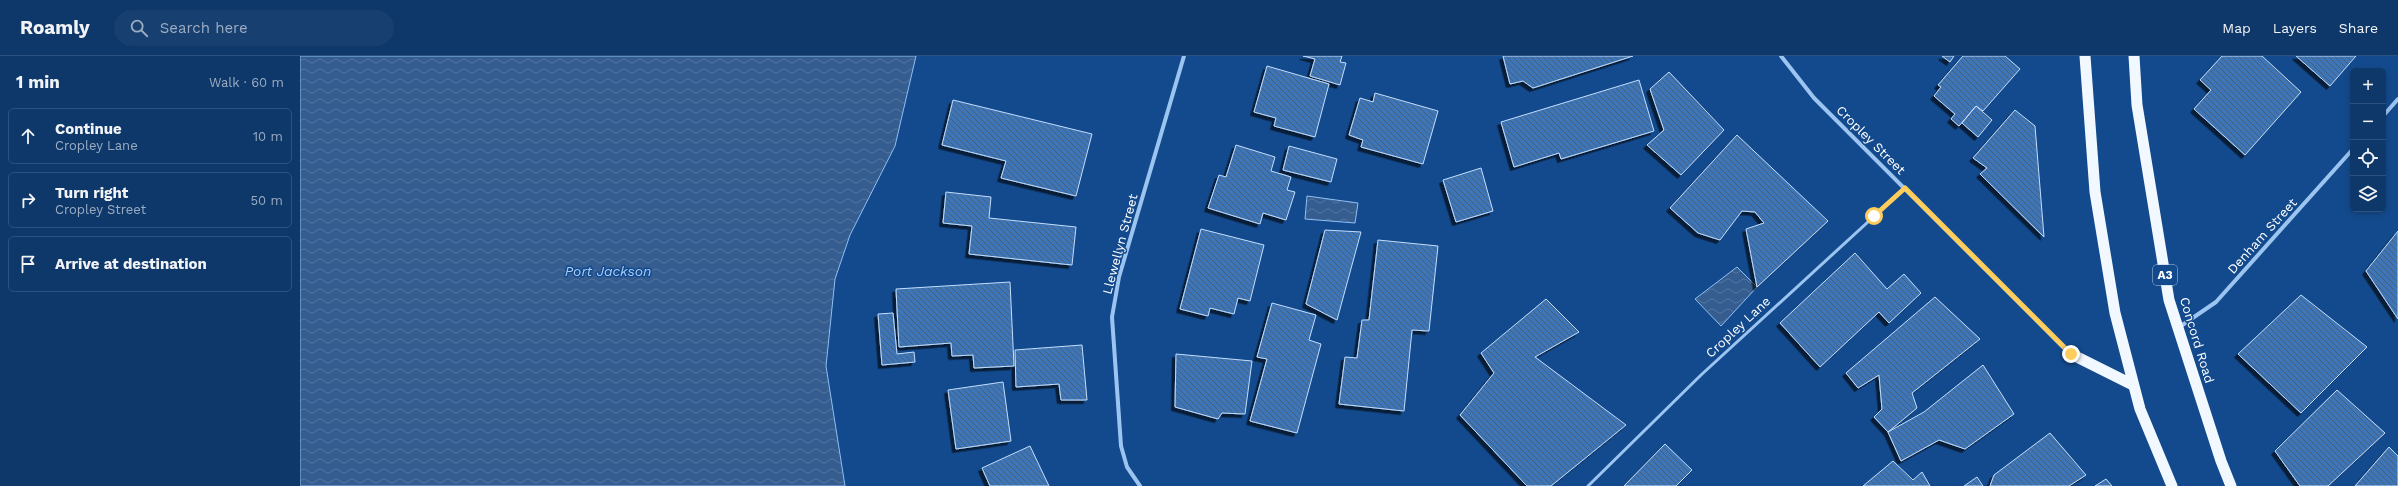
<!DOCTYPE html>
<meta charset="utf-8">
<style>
:root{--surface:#0e386a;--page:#173f70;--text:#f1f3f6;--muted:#9bacc1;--line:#2e527e}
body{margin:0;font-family:"Work Sans",sans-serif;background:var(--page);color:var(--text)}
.controls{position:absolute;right:12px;top:12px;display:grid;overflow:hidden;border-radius:6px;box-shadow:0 2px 6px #0003}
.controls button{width:36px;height:36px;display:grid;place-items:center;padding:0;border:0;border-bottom:1px solid var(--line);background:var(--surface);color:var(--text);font:20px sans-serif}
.stop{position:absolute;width:12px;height:12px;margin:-9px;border:3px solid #ffcd5c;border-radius:50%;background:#fff}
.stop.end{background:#ffcd5c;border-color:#fff;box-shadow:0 1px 4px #0008}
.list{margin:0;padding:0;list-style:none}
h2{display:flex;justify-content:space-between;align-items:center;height:52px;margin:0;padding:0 16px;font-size:17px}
h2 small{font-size:13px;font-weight:400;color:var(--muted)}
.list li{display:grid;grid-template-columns:26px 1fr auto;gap:12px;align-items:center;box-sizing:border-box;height:56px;margin:0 8px 8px;padding:0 8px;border:1px solid var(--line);border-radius:6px}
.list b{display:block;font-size:15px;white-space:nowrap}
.list p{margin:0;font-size:13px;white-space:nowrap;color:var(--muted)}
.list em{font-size:13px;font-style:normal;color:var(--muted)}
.icon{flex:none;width:22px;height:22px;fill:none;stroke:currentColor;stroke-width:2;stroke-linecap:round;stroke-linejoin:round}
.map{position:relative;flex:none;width:2098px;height:430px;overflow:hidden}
header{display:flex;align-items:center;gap:24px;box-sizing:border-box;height:56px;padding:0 20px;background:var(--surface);border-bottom:1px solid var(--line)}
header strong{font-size:19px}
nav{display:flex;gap:22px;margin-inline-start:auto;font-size:14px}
.search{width:280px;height:36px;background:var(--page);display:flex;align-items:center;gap:10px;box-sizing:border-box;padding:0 14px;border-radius:22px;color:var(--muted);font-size:15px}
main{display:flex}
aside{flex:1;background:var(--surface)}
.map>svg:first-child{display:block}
.water{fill:url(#water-waves);stroke:#8ebff4}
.building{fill:url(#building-back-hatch);stroke:#c3defc;filter:url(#shadow)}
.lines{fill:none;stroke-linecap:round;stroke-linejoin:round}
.service{stroke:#9cc4f1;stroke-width:3}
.minor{stroke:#9cc4f1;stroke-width:4}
.trunk{stroke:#f2f8ff;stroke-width:11}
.route{stroke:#ffcd5c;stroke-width:5}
.labels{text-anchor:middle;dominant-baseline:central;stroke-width:3;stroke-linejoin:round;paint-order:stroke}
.shield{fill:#134a8d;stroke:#b8c9dd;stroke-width:1}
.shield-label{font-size:12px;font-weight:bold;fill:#fff}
.street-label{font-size:13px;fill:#fff;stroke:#134a8d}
.water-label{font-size:14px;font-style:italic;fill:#a8cef8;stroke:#134a8d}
</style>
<header>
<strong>Roamly</strong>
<div class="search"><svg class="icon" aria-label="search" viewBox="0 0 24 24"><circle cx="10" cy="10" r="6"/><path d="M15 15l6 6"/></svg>Search here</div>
<nav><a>Map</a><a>Layers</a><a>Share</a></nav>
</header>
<main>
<aside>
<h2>1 min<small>Walk · 60 m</small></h2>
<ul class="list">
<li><svg class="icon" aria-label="ahead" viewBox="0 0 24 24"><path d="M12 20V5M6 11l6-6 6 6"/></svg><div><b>Continue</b><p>Cropley Lane</p></div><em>10 m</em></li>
<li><svg class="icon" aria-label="right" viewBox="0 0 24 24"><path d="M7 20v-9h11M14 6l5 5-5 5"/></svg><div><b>Turn right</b><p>Cropley Street</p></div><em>50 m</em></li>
<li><svg class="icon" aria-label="arrive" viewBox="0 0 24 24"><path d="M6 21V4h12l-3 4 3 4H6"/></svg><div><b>Arrive at destination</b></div></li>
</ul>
</aside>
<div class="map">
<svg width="2098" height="430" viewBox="0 0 2098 430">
<defs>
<pattern id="water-waves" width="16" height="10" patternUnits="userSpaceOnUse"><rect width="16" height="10" fill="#355d8f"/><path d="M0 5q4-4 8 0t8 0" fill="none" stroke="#5375a0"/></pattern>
<pattern id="building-back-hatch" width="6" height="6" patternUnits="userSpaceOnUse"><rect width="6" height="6" fill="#3c74b7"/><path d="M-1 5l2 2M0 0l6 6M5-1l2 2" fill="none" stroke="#455e7c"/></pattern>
<filter id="shadow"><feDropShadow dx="-3.5" dy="3.5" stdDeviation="0" flood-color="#0009"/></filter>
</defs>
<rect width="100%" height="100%" fill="#134a8d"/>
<path class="water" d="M0,0H616L595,90L550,179L535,223L526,310L545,430H0Z
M1007,140L1058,147L1055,167L1005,163Z
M1437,211L1457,231L1421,270L1395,243Z"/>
<path class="building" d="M1003,0H1042L1040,6L1046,7L1040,29L1010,20L1015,3Z
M1203,0H1333L1233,32L1223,25L1210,28Z
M1642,0H1654L1650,6Z
M1663,0H1705L1720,13L1683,55L1676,50L1659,70L1651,63L1655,58L1634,40L1641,31L1638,29Z
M1922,0H1962L2001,36L1945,99L1894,53L1911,34L1900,24Z
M1996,0H2056L2030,30Z
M967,10L1029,28L1015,81L974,70L976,62L954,56Z
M1369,16L1424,74L1381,119L1347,89L1364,74L1350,33Z
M1339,24L1354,75L1261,103L1259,97L1214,111L1201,66Z
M1075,37L1138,55L1123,108L1061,91L1063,84L1049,79L1060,42L1073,46Z
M653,44L792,78L776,140L701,122L706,105L642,89Z
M1676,50L1692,64L1678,81L1662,67Z
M1715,54L1735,70L1744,181L1680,118L1687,112L1673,102Z
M1437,79L1528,165L1457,231L1446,173L1464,167L1455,156L1442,155L1420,184L1398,177L1370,152Z
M936,89L975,101L971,115L991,121L987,134L995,136L986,164L963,157L960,168L908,152L919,119L926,121Z
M989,90L1037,103L1031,126L983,114Z
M1181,112L1193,155L1156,166L1143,124Z
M646,136L691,141L689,162L776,171L772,209L669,198L672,170L643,167Z
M901,173L964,189L950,245L938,242L934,258L910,252L908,260L880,253Z
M1025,174L1061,176L1037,264L1006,248Z
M2098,175V263L2066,215Z
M1078,184L1138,190L1129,275L1112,274L1104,355L1039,348L1045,301L1057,302L1062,264H1069Z
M1555,197L1587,233L1604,218L1621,237L1589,267L1579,256L1520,311L1480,267Z
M710,226L714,310L674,312L673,299L652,300L651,287L599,291L596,233Z
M2001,239L2067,291L2001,357L1938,298Z
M1635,241L1680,283L1612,337L1617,352L1588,376L1574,361L1582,353L1579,319L1558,332L1546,317Z
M1246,243L1279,276L1235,301L1326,369L1251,430H1227L1160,359L1194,317L1181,297Z
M972,247L1016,259L1009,284L1021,288L997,377L950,365L967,303L957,301Z
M593,257L597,298L614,296L615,306L582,309L578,258Z
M782,289L787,344H761L759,328L716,331L715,294Z
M876,298L952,305L945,358L922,357L918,363L875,351Z
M1683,309L1714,358L1665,393L1639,384L1601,405L1588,376L1624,356Z
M703,326L711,385L656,393L648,334Z
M2037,334L2085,377L2028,430H2000L1975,395Z
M1750,377L1786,419L1769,430H1690L1694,419Z
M1365,388L1392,414L1376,430H1324Z
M730,390L749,430H690L682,412Z
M2089,391L2098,400V430H2055Z
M1593,405L1613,424L1622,416L1630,430H1563Z
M1677,421L1683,430H1664Z
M1806,423L1812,430H1795Z"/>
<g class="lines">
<path class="service" d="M1288,430L1401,319L1605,132"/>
<path class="minor" d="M1481,0L1514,42L1770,298
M2083,60L2098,43
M1878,272L1916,246L2053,93
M840,430L827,411L821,390L812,261L819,221L884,0"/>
<path class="trunk" d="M1785,0L1795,136L1815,257L1840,353L1872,430
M1834,0L1837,49L1869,244L1921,405L1931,430
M1771,298L1833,329"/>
</g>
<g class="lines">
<path class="route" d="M1574,160L1605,132L1771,298"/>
</g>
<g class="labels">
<rect class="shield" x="1853" y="209" width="24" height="20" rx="3"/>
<g class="shield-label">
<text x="1865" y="219">A3</text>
</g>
<g class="street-label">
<text transform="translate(1571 84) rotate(45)">Cropley Street</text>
<text transform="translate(1962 180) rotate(-48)">Denham Street</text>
<text transform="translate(820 188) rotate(-75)">Llewellyn Street</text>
<text transform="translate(1438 271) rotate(-43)">Cropley Lane</text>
<text transform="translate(1897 284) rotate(73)">Concord Road</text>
</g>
<g class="water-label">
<text x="308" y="215">Port Jackson</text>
</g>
</g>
</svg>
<div class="controls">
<button>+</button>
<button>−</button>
<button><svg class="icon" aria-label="locate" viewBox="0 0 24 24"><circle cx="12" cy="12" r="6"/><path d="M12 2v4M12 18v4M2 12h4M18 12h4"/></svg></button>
<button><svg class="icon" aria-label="layers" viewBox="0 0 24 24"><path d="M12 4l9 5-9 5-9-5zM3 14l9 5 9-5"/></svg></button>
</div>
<div class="stop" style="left:1574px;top:160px"></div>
<div class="stop end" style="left:1771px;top:298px"></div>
</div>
</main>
